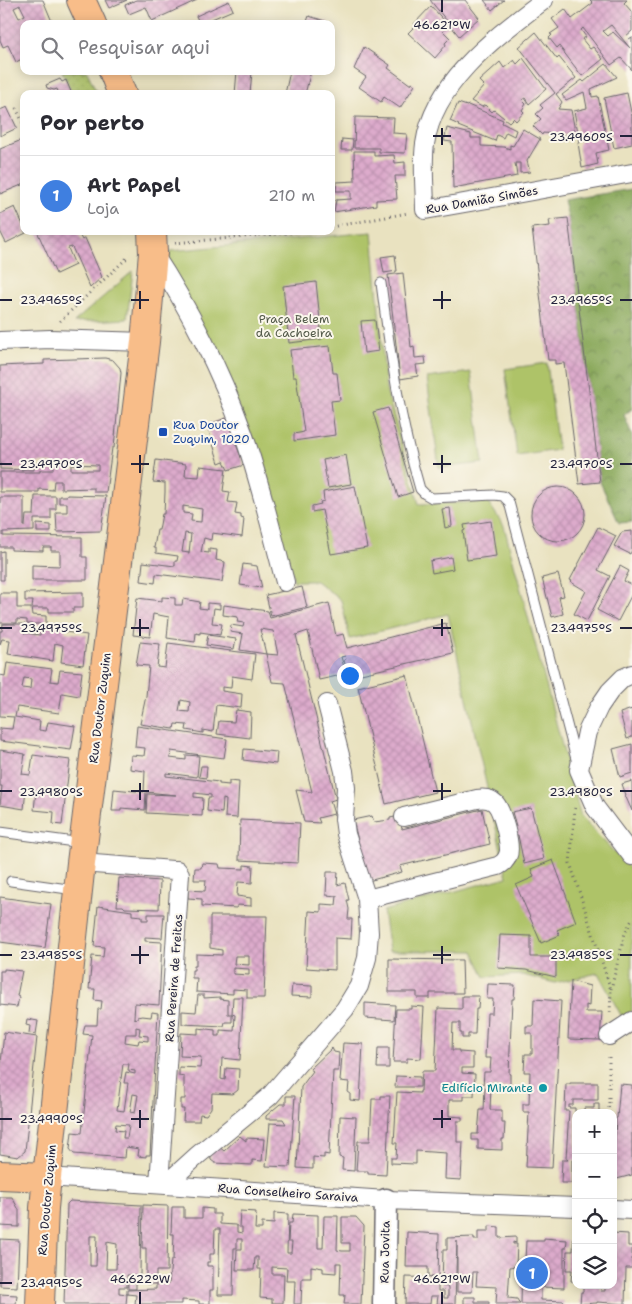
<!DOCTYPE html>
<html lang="pt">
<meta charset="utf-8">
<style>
:root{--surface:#fff;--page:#f7f7f7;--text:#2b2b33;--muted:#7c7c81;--line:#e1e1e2;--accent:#1f6fb2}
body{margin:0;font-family:"Shantell Sans",sans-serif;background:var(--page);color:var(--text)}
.controls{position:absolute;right:15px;bottom:15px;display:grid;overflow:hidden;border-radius:10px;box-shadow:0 2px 12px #0003}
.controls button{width:45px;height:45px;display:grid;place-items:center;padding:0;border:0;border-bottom:1px solid var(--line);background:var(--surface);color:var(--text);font:25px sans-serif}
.you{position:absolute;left:349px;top:675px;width:18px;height:18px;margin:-12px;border:4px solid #fff;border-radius:50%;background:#1a73e8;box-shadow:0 0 0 8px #1a73e833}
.badge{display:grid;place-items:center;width:32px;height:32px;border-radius:50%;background:var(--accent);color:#fff;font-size:16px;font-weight:700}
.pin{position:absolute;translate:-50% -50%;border:2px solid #fff;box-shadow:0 1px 5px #0006}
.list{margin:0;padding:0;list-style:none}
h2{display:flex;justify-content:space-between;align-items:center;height:65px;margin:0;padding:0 20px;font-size:21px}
h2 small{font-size:16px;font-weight:400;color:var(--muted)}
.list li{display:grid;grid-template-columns:32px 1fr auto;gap:15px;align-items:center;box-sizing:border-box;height:80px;padding:0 20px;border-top:1px solid var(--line)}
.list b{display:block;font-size:19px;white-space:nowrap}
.list p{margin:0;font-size:16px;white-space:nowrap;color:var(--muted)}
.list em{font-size:16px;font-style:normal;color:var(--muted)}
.icon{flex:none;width:28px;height:28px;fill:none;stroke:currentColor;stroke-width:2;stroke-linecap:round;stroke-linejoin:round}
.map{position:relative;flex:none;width:632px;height:1304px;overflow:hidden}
.search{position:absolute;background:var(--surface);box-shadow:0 2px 12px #0003;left:20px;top:20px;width:315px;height:55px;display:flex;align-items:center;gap:12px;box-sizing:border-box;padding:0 18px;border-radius:10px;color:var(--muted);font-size:19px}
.panel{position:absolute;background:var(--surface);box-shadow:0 2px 12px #0003;left:20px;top:90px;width:315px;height:145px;border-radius:10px}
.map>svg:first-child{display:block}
.grass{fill:url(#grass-dots);stroke:#687251}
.forest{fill:url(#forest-crowns);stroke:#56664c}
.park{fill:#aec367;stroke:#687251}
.building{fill:url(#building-cross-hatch);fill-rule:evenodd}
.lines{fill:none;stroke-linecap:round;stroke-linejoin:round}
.service-casing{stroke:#68656a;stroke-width:11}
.minor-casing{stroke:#68656a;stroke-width:20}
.tertiary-casing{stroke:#68656a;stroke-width:25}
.primary-casing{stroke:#68656a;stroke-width:30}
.path{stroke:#68656a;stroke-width:3;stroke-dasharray:1 4;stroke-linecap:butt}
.service{stroke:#fff;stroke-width:9}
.minor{stroke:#fff;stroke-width:18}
.tertiary{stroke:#fff;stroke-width:22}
.primary{stroke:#f8bd89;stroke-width:28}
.ticks{fill:none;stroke:#22223b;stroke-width:2}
.transit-dot{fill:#1a4fb4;stroke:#fbf7ec;stroke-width:2}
.culture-dot{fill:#0f9aa8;stroke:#fbf7ec;stroke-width:2}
.labels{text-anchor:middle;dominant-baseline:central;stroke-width:4;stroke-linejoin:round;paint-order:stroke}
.street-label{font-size:12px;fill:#22223b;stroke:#fbf7ec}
.park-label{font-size:12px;fill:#535a4a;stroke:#fbf7ec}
.transit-label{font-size:12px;fill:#164399;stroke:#fbf7ec;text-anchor:start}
.culture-label{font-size:12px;fill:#0d838f;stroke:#fbf7ec;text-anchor:end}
.ticks-label{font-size:12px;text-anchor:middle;fill:#22223b;stroke:#fbf7ec;stroke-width:4;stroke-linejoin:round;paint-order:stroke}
</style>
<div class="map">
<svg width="632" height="1304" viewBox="0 0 632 1304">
<defs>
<pattern id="grass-dots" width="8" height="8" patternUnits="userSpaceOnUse" patternTransform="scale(1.25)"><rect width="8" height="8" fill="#aec367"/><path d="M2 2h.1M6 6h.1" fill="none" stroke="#95a75a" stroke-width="1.8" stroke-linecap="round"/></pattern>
<pattern id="forest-crowns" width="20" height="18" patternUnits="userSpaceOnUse" patternTransform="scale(1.25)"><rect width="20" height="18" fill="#8aa95c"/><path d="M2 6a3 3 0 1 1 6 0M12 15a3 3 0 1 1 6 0" fill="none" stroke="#70894d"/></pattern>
<pattern id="building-cross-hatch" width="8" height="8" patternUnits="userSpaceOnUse" patternTransform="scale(1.25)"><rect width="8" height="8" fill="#ddabcc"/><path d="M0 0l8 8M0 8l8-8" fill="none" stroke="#bd93b0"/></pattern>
</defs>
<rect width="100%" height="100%" fill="#fbf7ec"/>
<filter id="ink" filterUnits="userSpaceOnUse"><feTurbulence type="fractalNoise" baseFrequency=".02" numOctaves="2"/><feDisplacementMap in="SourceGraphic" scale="10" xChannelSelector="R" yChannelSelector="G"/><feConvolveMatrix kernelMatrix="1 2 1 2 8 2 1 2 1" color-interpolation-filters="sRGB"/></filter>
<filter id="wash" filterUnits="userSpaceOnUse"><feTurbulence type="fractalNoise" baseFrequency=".0096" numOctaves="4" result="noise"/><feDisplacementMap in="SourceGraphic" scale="20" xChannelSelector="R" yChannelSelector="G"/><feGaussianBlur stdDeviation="1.12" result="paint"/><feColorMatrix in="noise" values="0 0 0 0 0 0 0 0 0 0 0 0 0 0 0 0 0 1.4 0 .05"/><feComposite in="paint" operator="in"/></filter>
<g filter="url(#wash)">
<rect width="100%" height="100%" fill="#e9e2c0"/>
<path class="grass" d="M62,71H87L97,94H72Z"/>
<path class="forest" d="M632,189V409L624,415L632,435V522L619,523L600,482L568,218L564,200Z"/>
<path class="park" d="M372,232L386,389L419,504L488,502L504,526L581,817L632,871V1011L622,1017L598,973L555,983L523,975L485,977L473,951H389L383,911L507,877L448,614L350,639L341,600L316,581H294L252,437L168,260L170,251Z
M133,271L127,319L74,322Z
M547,363L558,450L517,456L505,369Z
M471,372L483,463L439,468L427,378Z"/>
<g id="blocks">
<path class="building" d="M0,0H43L53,24H24V58L16,62L8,45L3,47L0,40ZM20,5L25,15L19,18L14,8Z
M105,0H127L109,8Z
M136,0H197L152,21L146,7L129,14L125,5Z
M430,0H465L479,18L459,36Z
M484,0H504L492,10Z
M590,0H627L624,3L632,12V31L626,36L629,39L632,37V70L621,58L611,65L583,28L581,30L586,37L582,39L590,49L593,47L603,59L582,76L559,46L557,48L549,38L552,35L550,34L559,28L552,19L565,9L572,19L593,3ZM611,25L630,48L613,32L608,36L603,31Z
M229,1L233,10L200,24L196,16Z
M431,6L449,26L443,31L450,38L445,43L446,45L435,58L408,33L416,25L414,24Z
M309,16L328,22L327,24H306Z
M536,32L557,59L559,57L576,78L556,94L562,102L558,109L571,110L576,136L543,133L542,135L533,126L541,119L536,114L543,108L540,105L555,93L519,47Z
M364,47L390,65L388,68L411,85L412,83L415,85L400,108L384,97L381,102L359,87L366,77L354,69Z
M523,58L546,89L529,104L525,98L522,100L526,104L522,110L524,112L516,121L513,118L509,122L494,110L492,112L485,105L482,107L471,101L484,86L479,81L500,62L504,68L514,60L517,64Z
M606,64L617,77L591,89L592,97L598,96L609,150L596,153L598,164L582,168L578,143H580L574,111L587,108L584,92L566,100L562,95L582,80L584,82Z
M237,71H252L250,94H235Z
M290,71H311L305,94H285Z
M60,79L62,82L66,80L72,94H59L57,89L54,90L47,88L46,85Z
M627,93L632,117V144L614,148L604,98Z
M458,103L467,106L468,105L503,120L502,123L516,130L514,136L506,132L503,138L497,135L495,141L458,126L459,125L450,121Z
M7,107L17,128L0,136V110Z
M355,117L394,118L393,133L407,134L405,153L379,152V148H354Z
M447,128L471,134V138H481V146L504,147L510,149V145L513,146L523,129L540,139L527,161L530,172L520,173V163H515L517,176L453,188L452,142L444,141Z
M24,139V184L0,194V149Z
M342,139L353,140L352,150H341Z
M354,151H374V156L394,155L395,163L405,162V176H395L397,199L376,200V205L334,212L336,200L351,199V191H336L337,182L355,181Z
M15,207L24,227V231L26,233L6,243L0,231V214Z
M568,218L600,482L579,484L564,363L555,364V360H548L532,228L550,226L549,220Z
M37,231H77L82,240L85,238L102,277L90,288L72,247L68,248L75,265L56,274Z
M395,255L397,271L384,273L381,257Z
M403,273L411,347L414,346L415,358L425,357L426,364L416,365L418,376L400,379L388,275Z
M316,282L322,339L289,343L283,286Z
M375,320L379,351L364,353L361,321Z
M330,346L333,373H337L340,400L331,401L335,435L294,441V434L304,432L296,377H293L290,350Z
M105,358L113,360L120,368L121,373L114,448H112L106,492H94V488L61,489V481H54L53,490L39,489V492H0V472H40V470H53V463H34V470L0,469V366L44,364V360ZM71,464L98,465V470H71Z
M388,408L413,492L398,497L373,412Z
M226,418L244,465L228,470L224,461L219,463L207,425Z
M346,455L351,484L328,488L323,460Z
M156,460L186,464L185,476L199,477L200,466L226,469L223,491L230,492L228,502L237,503L235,514L241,515V518L244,519L242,537L212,533L211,540L204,538L201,552L209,553V549L217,550L216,560L225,562L222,582L156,574L155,583L141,581L143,562L175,566V561H177L178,556L156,553V548H154L157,530H159L162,514H164L165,492V483L153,482ZM183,506L202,509L201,522L191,521L192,514L183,513ZM185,533L191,534L189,553L182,552Z
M355,486L367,548L331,554L322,510L312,512V506L321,504L320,502L324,501L323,492Z
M531 514a27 27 0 1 1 54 0a27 27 0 1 1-54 0Z
M67,495L106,496L101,531L57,532L56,512H67V503H59V496H67Z
M35,496H56V509H51V519H34V531L3,532V536L82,537V557H87V580H32V565L60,566V551H51V547H43V551L11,550V547H0V497H24V526H25L26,515H34Z
M450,508L452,526L445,528L442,509Z
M491,521L496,556L467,560L463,531L465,530L464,525Z
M37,524L51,525V532H37Z
M598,527L616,536L598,570L610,576L587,621L574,614L586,591L571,582L572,581L570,580Z
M632,531V550L630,554L614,546L622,532Z
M4,551V580H0V552Z
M451,557L453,569L432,573L430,561Z
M243,564L257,566L262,588L240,585Z
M620,566L629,571L624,581L632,585V594L618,621L597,610Z
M558,574L564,596L559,597L563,614L552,617L542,578Z
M302,587L307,607L271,616L266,595Z
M83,592V608H73V612H49V608H32L33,601H25V593Z
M0,593H17V608H31L32,615L46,616V624H66L65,632L87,635L83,665L61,662L63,645L55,643L53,661L8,654L10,640L2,639L0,644V631H2L3,624H25L24,633L40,635L41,624H27V620L17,619V623H0Z
M162,597L175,598V605H182L183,599L200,602L199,608L207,609V603L220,604V609L214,608L212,623L222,624L220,635L200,632V634L196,633L195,642L167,638L169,617L153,614L150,637L133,635L137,598L162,601Z
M329,603L336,636L343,634L347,648L446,623L453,653L348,677L344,660L346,659L345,656L341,657L346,674L319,680L308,631L296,635L336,799L330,801L334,814L318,818L320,823L304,822L296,790L312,792L285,683L272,682L266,654L278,655L273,631L260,629L266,654L240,650L243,634L230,632L231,625L243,627L244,623L237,622L238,617L223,615L224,605L268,611L270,618Z
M208,635L236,639L234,649L206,645Z
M140,642L160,644L157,667L165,668L168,643L255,654L252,679L232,676L231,688L222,687V691L242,694L241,708L216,705L213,732L203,730V733L186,730L187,725L175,724L174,729L140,724L146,696L149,666L136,665ZM181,700L190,702L189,712L179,711Z
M7,663L52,669L50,681L58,682L60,670L82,672L79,696L62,693L59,713L17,707L15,717L40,721L39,730L46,731L48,722L75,726L71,750L0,741V728L12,729L14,717L0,716V675L5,676ZM24,678L31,679L30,689L22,688Z
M407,675L435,792L386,804L358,687Z
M632,709V737L627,739L620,713Z
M236,710L251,712L250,738L217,734L219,721L234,722Z
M137,726L227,739L224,758L171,751L170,758L186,760V755L199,756L197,777L166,773V776L219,782V784L229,785V781L239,782L237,818L225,817L226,800L223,799L222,813L207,811L208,798H211V795L194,793V797L203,798L202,816L146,813L147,794L176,795L146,792L145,810L121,808V811H112L114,789L144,792L145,771L130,769L131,755L144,756L145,748L135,747Z
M632,744V773L620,777L613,749Z
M244,749L277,752L276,764L243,760Z
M0,750L25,754L22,774L30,775L33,755L70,760L62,825L53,824L54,812L34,810L36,791L26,789L24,809L0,805L2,786H0Z
M201,766H207L206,778L199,777Z
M632,781V811L625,795H626L622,784Z
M531,808L544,859L524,864L518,835L514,836L512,827L516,826L512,812Z
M482,809L490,844L400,866L402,872L368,881L353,820L372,816L374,822L390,820V818L399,816L402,829Z
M240,820L300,823L298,863L239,860Z
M553,860L576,922L557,930L560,935L541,943L516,885L534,877L531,869Z
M202,863L219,864L220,868L244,869V865L253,866L252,883L238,882L237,896L251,898V906L237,905V908L202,906V899L188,898V890L205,891L206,880H194L195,868H201Z
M327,872H338L337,885L345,883L349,900H347L349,909L348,919H352L351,939L335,938V970L306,968L309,911L321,912V904L336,905L337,896L326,895Z
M119,878L160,881L159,909L125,908L123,906H117Z
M0,897L51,904L45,948L0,942Z
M98,906L132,911V915L142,916V920H148V914H164L162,938L145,937V941L162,942L159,1005L135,1003L134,1017V1018L137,1019V1017L142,1016L151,1017L152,1012L158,1013L150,1155H146V1157L138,1156L139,1149L126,1147L125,1158L74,1154L70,1149L72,1132L82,1133L86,1092L92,1035L83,1034L85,1025H97L98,1009H101L102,1001L94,1000L95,989H89L92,956L103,957L104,947L94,946ZM136,1027L140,1028L139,1035L148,1036V1041L139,1040L138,1044L125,1042L126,1034H136ZM123,1064H129L128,1070L135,1071V1074L126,1072L124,1083H128L124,1111L117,1110ZM133,1094L138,1095L135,1113L130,1112ZM116,1124L129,1125L127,1138H123L124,1131L115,1130Z
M210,916H267L264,998H247V990L233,989V994L196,992L197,978H192V970H194V966H196V954L222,955V950L210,948ZM235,956H249V965L234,964ZM233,968L249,969V975L233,974Z
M500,935L531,936V957H556V977L526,970L498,968Z
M389,959L462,960L463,993H430V998H417V992H389Z
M4,969L22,971L17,996L19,997L17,1007L0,1005V971H4Z
M571,981L590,986L589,1006L586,1005V1012H602L600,1040L568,1039Z
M488,984L515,985L514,999H512L509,1074H510V1088L491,1087L490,1110H502V1123H505L504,1139H502V1150L478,1149V1140H472V1134H478L480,1110H484L485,1087H483L484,1072H490L491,1058H485L487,1013H492L493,999H487Z
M292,985L312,986V997L291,996Z
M198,995H204V998L220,997V999L228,1000V1014H232V1022H225L224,1026L182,1024V1011L196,1012Z
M462,996H479L478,1009H476L475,1034H468V1038H462V1033H460V1023H453L452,1050H459V1052L473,1053V1068H462V1073L475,1074L474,1096H464V1100H449V1116L462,1117V1121H457V1142H463L461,1180L445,1179L446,1153L416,1151V1164L391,1163V1158H396L397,1143H394L397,1092L420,1093V1091H421L422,1071H435L438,1008L462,1009Z
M233,997H243L240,1060L222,1058L221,1079L225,1080L226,1068L239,1069L238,1090L233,1094L212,1093L211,1108L206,1115L200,1114L199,1121H183L184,1109H181V1099H185V1088H184V1077L179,1076V1067L200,1068L201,1057L180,1056L181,1033L198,1034V1028L215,1030V1036H220V1030L234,1031L235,1015L232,1014Z
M534,999L561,1001L552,1168L526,1167L529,1112H523V1104H529L530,1072H524L525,1054H532V1033H526V1026H533Z
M365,1003L395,1005L394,1020L365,1018Z
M411,1006L424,1007L421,1059L407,1058V1062H393L396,1009H411Z
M27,1019L38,1021L36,1034L29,1033L30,1026L26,1025Z
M4,1032L37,1037L25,1151L18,1157L0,1154V1073Z
M343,1043L363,1044L360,1101L350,1100V1093H348L349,1082L340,1081Z
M332,1048L334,1052L339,1053L338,1071H333L329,1155L324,1154V1158L313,1157V1169L297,1168L301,1087L313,1071L310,1069Z
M378,1048H389V1068H377Z
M396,1076L420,1077V1087H395Z
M570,1083H598V1100H573V1105H569V1108H575L576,1160H572V1183H561L562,1160H568L566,1158L569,1111H565L566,1084H570Z
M620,1084L632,1085V1175L613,1180L616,1118H617Z
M286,1096H295L290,1167L266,1166L270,1123L286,1124L283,1119H266V1116L280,1104H286Z
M381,1096H390L386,1175L368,1174V1171H356L358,1141H370L372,1099H381Z
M594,1104H599V1113H584V1108H594Z
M340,1116L356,1117L354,1171L342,1170L343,1158L339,1157Z
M240,1136L246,1141V1138L264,1139L262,1161L252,1160V1165L215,1163L211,1160L210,1152L217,1145L224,1151Z
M0,1197H12L19,1210V1227L0,1226Z
M70,1201L141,1205L140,1275H127V1287H119V1293L127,1294V1290L156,1289V1284H146V1248H142L143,1205L168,1206L167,1271H156V1283H169L171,1260H173L174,1234H171L172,1207H184V1218H202V1208L213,1209V1214H220V1224L235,1225L237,1226V1232L242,1233V1227H239L240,1211L256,1212L255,1229H262V1223L274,1224V1213L288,1214L287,1253H291L292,1242H288L289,1223H292L293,1214L318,1215V1248H323L324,1216H338L337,1250L342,1251H350V1243H342V1217H356L364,1226L361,1304H344L345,1295H340L341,1263H336V1273L323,1272V1268L311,1266V1278H302L301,1304H294L295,1281H286L287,1268L272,1267V1274H284L283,1303H272V1299L260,1298L261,1269H258V1257H255L254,1270H236L237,1249H242V1239H237V1248H234L233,1295H218L220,1229H215L214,1254H210V1262H207V1266H213V1290H210V1304H199V1301L182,1300V1304H135L136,1295L127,1294L126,1304H64L67,1204ZM90,1236H97L96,1266H90ZM107,1242L117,1244L116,1269H106Z
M489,1226L499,1227V1238L516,1237V1243L513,1242V1244H517L516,1266L510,1267L508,1298L517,1299L520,1304H496L497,1287L476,1286L477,1272H473L472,1292H457V1241L455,1304H437L438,1296H431L430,1304H405L406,1277L438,1278V1291H444V1298H448V1287L442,1286L443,1250H447V1238L474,1237V1240H478V1231H489Z
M574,1230H576V1282L571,1281L572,1270H566L567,1251H573Z
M407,1232L439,1234L438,1277H428V1267H406Z
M613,1233L628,1234V1246H632V1268H626L625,1304L597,1302V1303L580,1304L581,1292H583V1285H601V1291H605V1285H613Z
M544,1238L567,1240L566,1248H564V1288L541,1287V1300L564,1301L563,1304H521L522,1260H525L526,1241H544Z
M0,1239L19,1240L17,1287L0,1286Z
M128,1279H136V1289H128Z
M0,1294L17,1295L16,1304H0Z
M464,1297H475V1302H489V1304H464Z"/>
</g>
</g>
<g filter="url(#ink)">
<use href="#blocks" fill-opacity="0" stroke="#68656a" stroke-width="1"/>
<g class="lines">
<defs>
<path id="service" d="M381,283C390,353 400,421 420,489L425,494L432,498L494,495L503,496L509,502L577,763
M0,832L82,843
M11,881L75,890"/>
<path id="minor" d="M544,0C497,36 434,81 425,144C422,165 425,189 425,210L632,173
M153,253C188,306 221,372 243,433C260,481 272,533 285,582
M0,341L50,339L145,342
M632,674L623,678L610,691L599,707L587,732L579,770L595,807L632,856
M81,863L173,870H177L180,874L159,1184
M367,899L498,866C503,863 506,861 508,855C512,847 502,810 495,803C490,798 484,798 477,799L404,817
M609,1036L632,1021
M47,1177L386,1200L576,1207
M165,1185L198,1155L270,1096L345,1009L359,986L367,958L369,933L367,899L346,834L344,819L346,788L344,771L327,704
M613,1209L632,1210"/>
<path id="tertiary" d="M384,1304L386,1200"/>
<path id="primary" d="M81,0L92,24
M113,71L122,94
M0,1175L47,1177
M40,1304L44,1208L47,1177L81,863L145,342L153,253L152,231"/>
</defs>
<use href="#service" class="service-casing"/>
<use href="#minor" class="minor-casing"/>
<use href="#tertiary" class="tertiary-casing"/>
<use href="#primary" class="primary-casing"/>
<path class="path" d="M16,108L24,125
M331,227L408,213
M175,243L309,231
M60,321L128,257
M575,808L570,863L611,990L610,1013
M611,989L625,933L632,920
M609,1113V1054"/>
<use href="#service" class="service"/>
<use href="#minor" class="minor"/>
<use href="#tertiary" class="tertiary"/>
<use href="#primary" class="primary"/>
</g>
</g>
<path class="ticks" d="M442,0V12M442,128V145M433,136H451M620,136H632M140,291V309M442,291V309M0,300H12M131,300H149M433,300H451M620,300H632M140,455V473M442,455V473M0,464H12M131,464H149M433,464H451M620,464H632M140,619V636M442,619V636M0,628H12M131,628H149M433,628H451M620,628H632M140,783V800M442,783V800M0,791H12M131,791H149M433,791H451M620,791H632M140,946V964M442,946V964M0,955H12M131,955H149M433,955H451M620,955H632M140,1110V1128M442,1110V1128M0,1119H12M131,1119H149M433,1119H451M0,1283H12M140,1292V1304M442,1292V1304"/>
<rect class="transit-dot" x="158" y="427" width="10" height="10" rx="2.5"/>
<circle class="culture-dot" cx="543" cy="1088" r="5"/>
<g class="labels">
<g class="street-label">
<text transform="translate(482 200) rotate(-10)">Rua Damião Simões</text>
<text transform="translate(100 708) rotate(-83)">Rua Doutor Zuquim</text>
<text transform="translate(174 978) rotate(-86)">Rua Pereira de Freitas</text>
<text transform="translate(288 1193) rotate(4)">Rua Conselheiro Saraiva</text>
<text transform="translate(47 1200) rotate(-85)">Rua Doutor Zuquim</text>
<text transform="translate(385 1252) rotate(-89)">Rua Jovita</text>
</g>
<g class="park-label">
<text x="294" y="319">Praça Belem<tspan x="294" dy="14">da Cachoeira</tspan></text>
</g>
<g class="transit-label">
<text x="173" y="425">Rua Doutor<tspan x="173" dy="14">Zuquim, 1020</tspan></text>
</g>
<g class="culture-label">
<text x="533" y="1088">Edifício Mirante</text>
</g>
</g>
<g class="ticks-label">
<text x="442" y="29">46.621°W</text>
<text x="581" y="141">23.4960°S</text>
<text x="51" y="304">23.4965°S</text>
<text x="581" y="304">23.4965°S</text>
<text x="51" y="468">23.4970°S</text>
<text x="581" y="468">23.4970°S</text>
<text x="51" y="632">23.4975°S</text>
<text x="581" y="632">23.4975°S</text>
<text x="51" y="796">23.4980°S</text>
<text x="581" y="796">23.4980°S</text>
<text x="51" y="959">23.4985°S</text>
<text x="581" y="959">23.4985°S</text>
<text x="51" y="1123">23.4990°S</text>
<text x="140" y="1283">46.622°W</text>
<text x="442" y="1283">46.621°W</text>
<text x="51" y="1287">23.4995°S</text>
</g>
</svg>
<div class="controls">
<button>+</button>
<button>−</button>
<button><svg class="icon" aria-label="locate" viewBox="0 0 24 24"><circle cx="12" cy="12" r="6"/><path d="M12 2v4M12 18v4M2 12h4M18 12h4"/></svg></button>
<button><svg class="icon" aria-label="layers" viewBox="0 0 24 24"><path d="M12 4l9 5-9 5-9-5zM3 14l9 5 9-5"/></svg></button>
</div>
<div class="you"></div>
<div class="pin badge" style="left:532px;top:1273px;background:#3f7fe0">1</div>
<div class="search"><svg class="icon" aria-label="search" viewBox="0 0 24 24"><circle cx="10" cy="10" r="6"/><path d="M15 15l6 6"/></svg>Pesquisar aqui</div>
<section class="panel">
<h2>Por perto<small></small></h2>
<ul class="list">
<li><span class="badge" style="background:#3f7fe0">1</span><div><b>Art Papel</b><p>Loja</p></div><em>210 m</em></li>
</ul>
</section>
</div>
